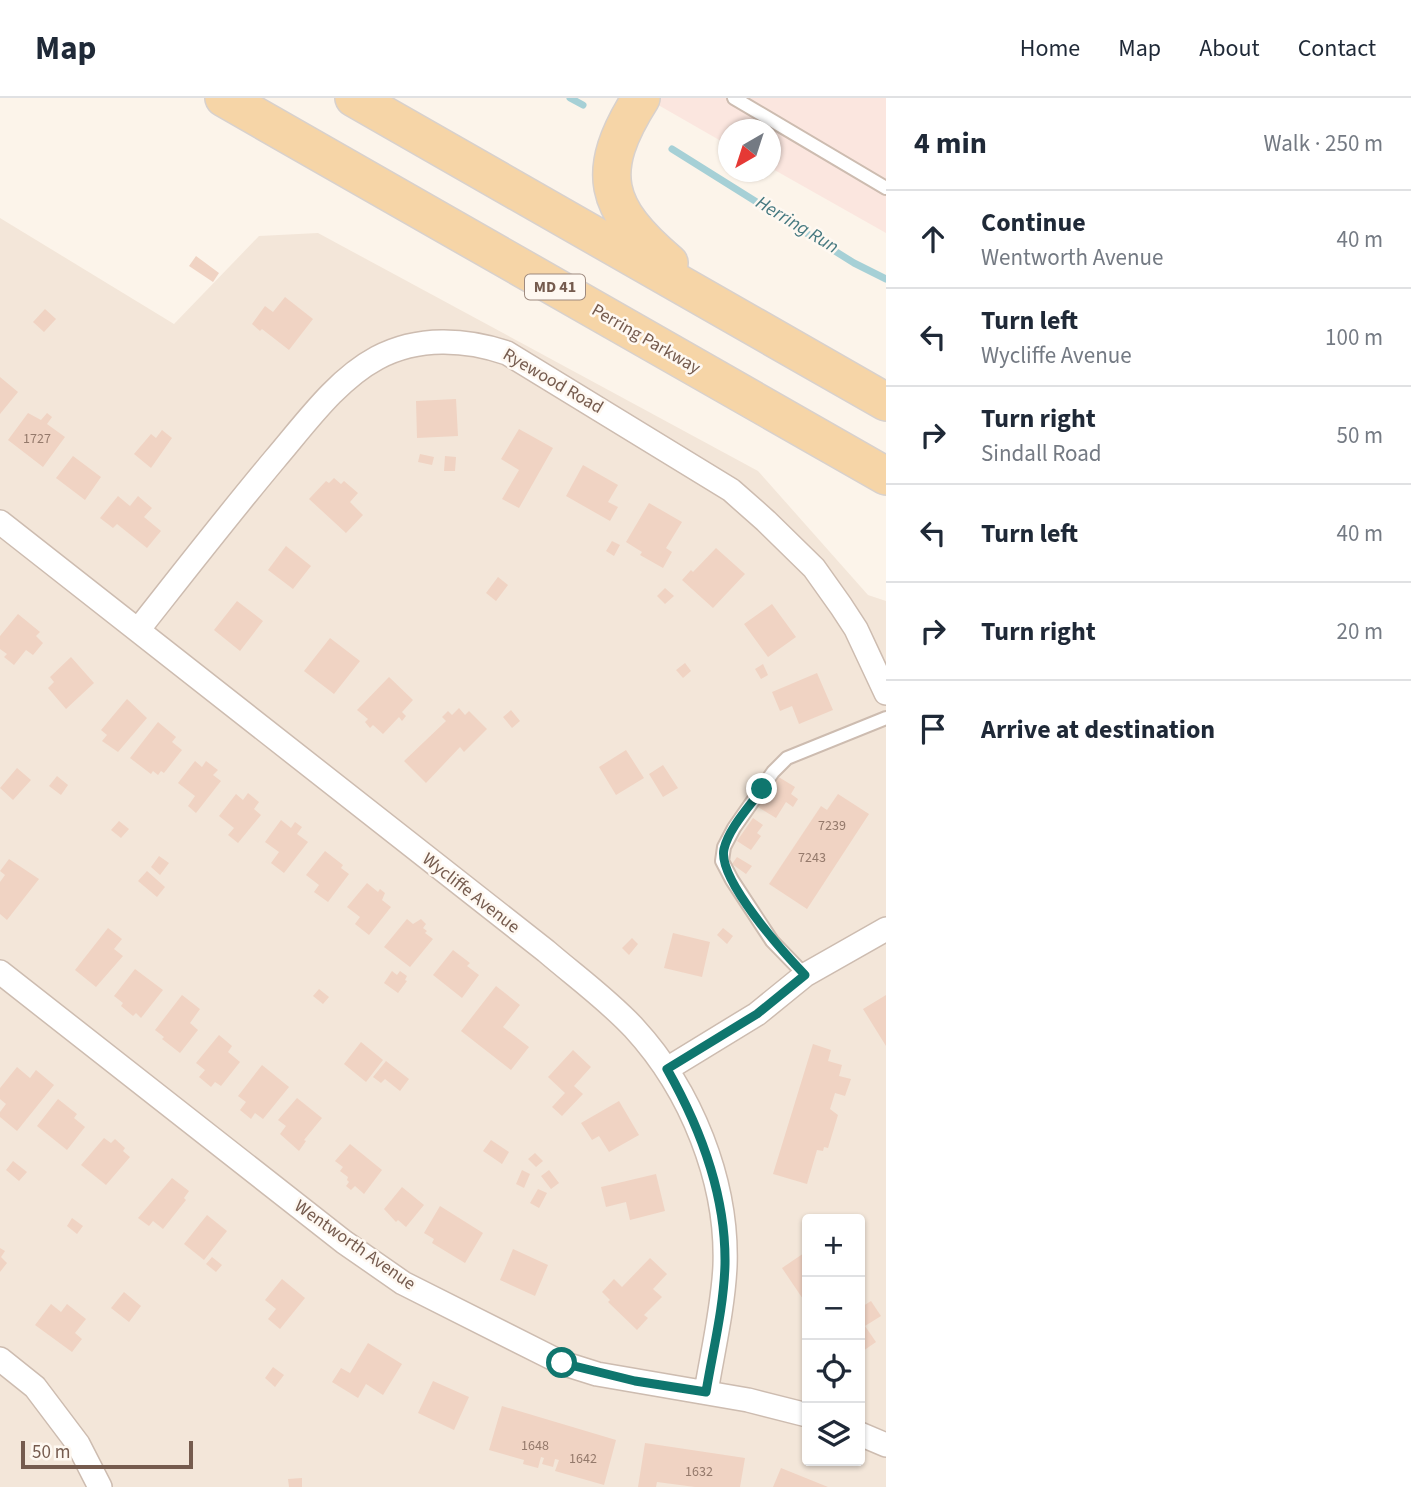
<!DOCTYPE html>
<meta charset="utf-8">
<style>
:root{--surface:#fff;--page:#f2f2f3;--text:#1f2937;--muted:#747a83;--line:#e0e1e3}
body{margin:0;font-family:"Source Sans 3",sans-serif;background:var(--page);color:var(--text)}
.controls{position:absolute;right:21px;bottom:21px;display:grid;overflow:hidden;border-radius:7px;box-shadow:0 2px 5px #0004}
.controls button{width:63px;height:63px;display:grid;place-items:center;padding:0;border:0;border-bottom:2px solid var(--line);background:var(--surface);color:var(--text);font:35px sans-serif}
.compass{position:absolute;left:718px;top:21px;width:63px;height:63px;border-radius:50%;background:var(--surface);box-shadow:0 2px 5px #0004;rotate:219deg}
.scale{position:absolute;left:21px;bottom:18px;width:172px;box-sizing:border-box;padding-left:7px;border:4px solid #755b4e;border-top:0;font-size:19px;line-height:24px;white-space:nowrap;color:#755b4e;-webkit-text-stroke:5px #fef8f1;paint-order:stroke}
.stop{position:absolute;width:21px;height:21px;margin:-16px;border:5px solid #0f766e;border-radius:50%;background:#fff}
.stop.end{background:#0f766e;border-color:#fff;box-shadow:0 2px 7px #0008}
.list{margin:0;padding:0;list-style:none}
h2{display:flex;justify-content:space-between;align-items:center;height:91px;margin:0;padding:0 28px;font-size:30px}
h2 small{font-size:23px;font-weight:400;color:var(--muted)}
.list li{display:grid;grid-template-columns:46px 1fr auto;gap:21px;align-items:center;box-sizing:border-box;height:98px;padding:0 28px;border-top:2px solid var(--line)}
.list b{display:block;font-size:26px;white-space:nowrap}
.list p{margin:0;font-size:23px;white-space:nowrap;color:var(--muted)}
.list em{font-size:23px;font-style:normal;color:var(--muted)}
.icon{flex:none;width:38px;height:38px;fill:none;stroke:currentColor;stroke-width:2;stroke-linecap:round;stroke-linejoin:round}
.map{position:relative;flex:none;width:886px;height:1389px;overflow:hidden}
header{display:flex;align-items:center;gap:42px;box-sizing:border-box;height:98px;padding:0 35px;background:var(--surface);border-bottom:2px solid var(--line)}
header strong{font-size:33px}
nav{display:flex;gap:38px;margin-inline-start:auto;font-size:24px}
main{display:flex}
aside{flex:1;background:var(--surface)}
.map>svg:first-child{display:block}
.residential{fill:#f3e6d9;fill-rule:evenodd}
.commercial{fill:#fbe6df}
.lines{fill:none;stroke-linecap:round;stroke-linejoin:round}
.stream{stroke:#a6d0d6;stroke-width:7}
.building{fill:#f0d3c3}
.service-casing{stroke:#cdbcb0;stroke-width:16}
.minor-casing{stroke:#cdbcb0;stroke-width:26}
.primary-casing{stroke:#d8d1cd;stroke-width:40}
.service{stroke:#fff;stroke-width:12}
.minor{stroke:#fff;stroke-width:23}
.primary{stroke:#f6d5a7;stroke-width:37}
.route{stroke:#0f766e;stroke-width:9}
.labels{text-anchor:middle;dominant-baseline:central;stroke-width:5;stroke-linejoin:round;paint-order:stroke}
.number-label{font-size:14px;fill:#94796b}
.shield{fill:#fef8f1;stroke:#9e8a7f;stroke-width:2}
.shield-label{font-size:16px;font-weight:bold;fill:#755b4e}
.street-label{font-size:18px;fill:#755b4e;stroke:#fef8f1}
.water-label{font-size:19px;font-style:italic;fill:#467980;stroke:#fef8f1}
</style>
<header>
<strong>Map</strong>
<nav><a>Home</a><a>Map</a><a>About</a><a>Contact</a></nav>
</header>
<main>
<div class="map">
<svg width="886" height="1389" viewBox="0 0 886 1389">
<rect width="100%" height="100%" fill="#fcf4ea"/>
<path class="residential" d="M0,120L174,226L259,138L318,135L758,373L868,497L886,503V1389H0ZM807,1121H860V1363H807Z"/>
<path class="commercial" d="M646,0H886V135L771,70V32H729L728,47Z"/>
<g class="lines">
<path class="stream" d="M570,0L583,7
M672,51L854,165L886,181"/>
</g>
<path class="building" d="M196,158L219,175L213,184L189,168Z
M285,199L313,221L289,252L262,231L260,233L252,226L265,208L273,214Z
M45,211L56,221L44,234L33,224Z
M0,279L18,294L0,316Z
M456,301L458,338L417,340L416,303Z
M28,315L41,322L47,315L52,319L47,326L65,339L43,369L8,342Z
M519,331L553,350L519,410L502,401L519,372L501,361Z
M162,332L172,340L151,370L134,356L151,336L156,340Z
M420,356L434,359L432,367L418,364Z
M73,358L101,379L85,402L56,380Z
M445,358L456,359L455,373H444Z
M583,367L618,387L608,404L618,409L610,423L566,398Z
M334,380L341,386L344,383L358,395L350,404L363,417L346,435L309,401L326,383L329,385Z
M118,398L130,408L138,398L152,410L144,419L161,433L147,450L117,426L113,430L100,420Z
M649,405L682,424L666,450L672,454L663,470L640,457L642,454L626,444Z
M612,443L620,447L614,458L606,453Z
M286,448L311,468L293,491L268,472Z
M716,450L745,476L713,510L682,482L691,472L693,474Z
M498,479L508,487L496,503L486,495Z
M665,490L674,498L665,506L657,498Z
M237,503L263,523L240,553L214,532Z
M772,506L796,539L768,559L744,526Z
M18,516L40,534L36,538L43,545L33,557L26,552L14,567L4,559L7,556L0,551V538Z
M330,540L360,563L334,596L304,573Z
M71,559L94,585L66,611L48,590L54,584L50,579Z
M685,565L691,573L683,580L676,572Z
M763,566L768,577L761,581L755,571Z
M817,575L833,612L799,626L792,608L780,613L772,594Z
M389,579L413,602L402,614L406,618L402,623L399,619L383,636L373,627L370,630L365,624L368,621L357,612Z
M127,601L147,620L118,654L102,643L107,637L101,632Z
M459,610L465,617L469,613L487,631L464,654L460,649L426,685L404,663L446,623L442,619L448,613L452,617Z
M511,612L520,623L512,630L503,619Z
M158,624L176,639L172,644L182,652L164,675L161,673L158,677L153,673L151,676L130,660Z
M626,652L644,680L616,697L599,669Z
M195,663L202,669L206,663L218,672L213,677L221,683L196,715L188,708L195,698L178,685Z
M663,667L678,690L663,699L649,676Z
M17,670L31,682L13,702L0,690Z
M57,678L68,687L61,697L49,688Z
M777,678L795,689L791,696L798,701L793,709L786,704L776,720L758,709Z
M248,695L259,704L254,711L261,717L238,745L228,737L234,730L219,718L236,696L243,702Z
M838,696L869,716L807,811L769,786L821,708L827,712Z
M753,720L763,727L757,735L761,738L751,752L737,743Z
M281,722L291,730L295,724L302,729L297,736L308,744L284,775L271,765L279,754L265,744Z
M119,723L129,731L121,740L111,732Z
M325,753L343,767L341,770L349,776L328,804L314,794L319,787L306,777Z
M159,758L169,765L160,777L151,769Z
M737,759L752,768L746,776L732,766Z
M9,761L39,781L7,822L0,816V784L5,777L0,773Z
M147,773L165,789L157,799L138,783Z
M367,785L378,794L380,791L385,795L382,802L391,809L369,837L355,826L360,819L347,809Z
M407,821L413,826L421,821L426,826L423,830L427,833L425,835L433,841L410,869L384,849Z
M108,830L122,841L114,851L123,858L96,889L75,872Z
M723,830L733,838L727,846L717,837Z
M673,835L710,844L702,879L664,870Z
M632,840L638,846L629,857L622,850Z
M453,852L470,865L467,868L479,877L462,900L433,877Z
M135,871L163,892L141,920L136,915L133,918L121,908L123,905L114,898Z
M392,873L397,877L400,873L407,878L405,882L407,883L398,895L384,885Z
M496,888L520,907L503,929L529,949L511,972L461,933Z
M319,891L329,899L323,906L313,898Z
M182,897L200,911L190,925L198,932L180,955L162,941L164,939L155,932Z
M886,897V948L863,911Z
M219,937L232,948L228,954L240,964L221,988L215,984L211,989L199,979L205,972L196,965Z
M361,944L383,962L366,984L344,966Z
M813,946L831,952L828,963L842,967L839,978L851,981L845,998L835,995L830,1011L838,1017L828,1050L824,1049L823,1053L817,1052L807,1086L773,1076Z
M573,952L591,969L574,988L583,996L562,1018L552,1009L565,995L548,979Z
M386,963L409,981L400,993L385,981L381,985L373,979Z
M262,967L289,989L263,1021L255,1015L251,1021L240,1012L246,1004L238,998Z
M17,969L30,980L36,972L54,987L17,1033L0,1019V1014L6,1006L0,1001V990Z
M297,1000L322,1020L304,1042L306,1043L299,1053L280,1036L286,1028L278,1022Z
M58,1001L77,1016L74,1020L85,1029L67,1052L37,1028Z
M619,1003L639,1037L609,1054L599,1038L592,1042L581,1025Z
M104,1040L111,1045L115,1041L125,1050L123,1053L130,1059L106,1087L81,1067Z
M491,1042L509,1054L502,1066L483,1053Z
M350,1046L382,1072L364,1096L355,1088L351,1092L346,1088L349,1084L347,1082L348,1079L340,1073L343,1069L335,1063Z
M535,1055L543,1063L536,1069L528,1061Z
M13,1063L27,1074L19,1083L6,1072Z
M522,1072L530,1076L524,1090L516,1086Z
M549,1072L559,1085L551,1091L541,1078Z
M656,1076L665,1113L630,1122L626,1104L606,1109L601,1089Z
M172,1080L189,1093L184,1100L186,1102L163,1131L153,1123L149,1128L138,1120Z
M402,1089L424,1107L406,1129L398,1122L396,1124L384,1111Z
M538,1091L547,1095L539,1110L530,1105Z
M440,1108L483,1135L465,1165L432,1145L434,1141L424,1135Z
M207,1117L227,1133L204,1162L184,1146Z
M72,1120L83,1128L77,1136L67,1128Z
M0,1150L5,1153L1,1159L7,1165L0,1174Z
M513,1151L548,1167L535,1198L500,1182Z
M807,1153V1207L782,1170Z
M212,1159L222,1167L216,1174L206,1166Z
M650,1160L667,1176L653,1191L662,1199L644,1217L648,1220L637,1232L608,1204L610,1202L602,1194L614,1181L622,1189Z
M282,1181L305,1200L280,1231L268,1221L276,1211L265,1202Z
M124,1194L141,1208L129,1224L111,1210Z
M871,1203L881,1218L865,1228L876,1244L860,1255V1210Z
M51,1206L61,1214L67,1206L86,1221L75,1235L82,1241L72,1254L35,1227Z
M368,1245L402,1266L383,1297L366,1286L358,1300L332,1284L341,1270L350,1275Z
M273,1269L284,1277L275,1289L265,1280Z
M433,1283L469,1299L454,1332L418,1315Z
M502,1308L616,1342L604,1387L555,1373L559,1362L555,1361L553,1369L542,1366L544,1360L541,1359L538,1370L523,1366L524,1362L489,1352Z
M645,1345L745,1360L740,1389H695L657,1384L656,1389H638Z
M781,1370L828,1389H773Z
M302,1380V1389H289L288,1381Z"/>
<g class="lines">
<defs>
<path id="service" d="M734,0L886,90
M805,877L772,843L732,782L722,763L724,749L734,730L773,674L787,660L886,620"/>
<path id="minor" d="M0,424L546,853C575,878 607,901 634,930C691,992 728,1083 725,1168C723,1210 713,1252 706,1294
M138,532C183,475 228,417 275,361C305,326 336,282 377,260C418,238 466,241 507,255L731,392L766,423L814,470L841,508L856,531L886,595
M0,874L344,1144L403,1185L562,1265L597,1276L748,1302L807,1317
M667,971L757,916L805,877L886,831
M0,1261L35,1289L78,1346L100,1389
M860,1336L886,1347"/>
<path id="primary" d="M224,0L886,378
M354,0L886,304
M641,0C594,74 604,110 669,165"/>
</defs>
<use href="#service" class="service-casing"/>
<use href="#minor" class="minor-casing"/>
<use href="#primary" class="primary-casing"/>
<use href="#service" class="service"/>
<use href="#minor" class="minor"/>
<use href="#primary" class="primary"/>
</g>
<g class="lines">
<path class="route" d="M562,1265L635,1283L706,1294C713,1252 724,1208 725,1166C726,1096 701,1031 667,971L757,916L805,877C784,855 717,781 724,751C729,730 749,709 762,691"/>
</g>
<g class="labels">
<g class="number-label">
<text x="37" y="341">1727</text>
<text x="832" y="728">7239</text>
<text x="812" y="760">7243</text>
<text x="535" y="1348">1648</text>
<text x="583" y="1361">1642</text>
<text x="699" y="1374">1632</text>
</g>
<rect class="shield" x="525" y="176.5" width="60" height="25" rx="5"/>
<g class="shield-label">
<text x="555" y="189">MD 41</text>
</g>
<g class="street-label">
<text transform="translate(646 241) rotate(30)">Perring Parkway</text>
<text transform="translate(553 283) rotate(30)">Ryewood Road</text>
<text transform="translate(471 795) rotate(38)">Wycliffe Avenue</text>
<text transform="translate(355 1147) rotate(35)">Wentworth Avenue</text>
</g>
<g class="water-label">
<text transform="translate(797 127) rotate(31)">Herring Run</text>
</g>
</g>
</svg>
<div class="controls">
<button>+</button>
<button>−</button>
<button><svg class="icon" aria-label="locate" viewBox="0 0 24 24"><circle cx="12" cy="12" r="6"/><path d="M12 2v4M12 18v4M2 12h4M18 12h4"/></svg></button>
<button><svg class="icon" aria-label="layers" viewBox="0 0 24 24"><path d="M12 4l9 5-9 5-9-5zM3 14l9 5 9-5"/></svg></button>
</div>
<svg class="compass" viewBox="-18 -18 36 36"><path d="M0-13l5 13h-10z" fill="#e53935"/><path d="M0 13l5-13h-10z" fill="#747a83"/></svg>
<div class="scale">50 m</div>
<div class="stop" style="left:562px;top:1265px"></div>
<div class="stop end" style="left:762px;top:691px"></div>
</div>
<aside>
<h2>4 min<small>Walk · 250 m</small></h2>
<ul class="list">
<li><svg class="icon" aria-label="ahead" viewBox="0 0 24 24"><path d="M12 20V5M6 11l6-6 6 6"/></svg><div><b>Continue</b><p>Wentworth Avenue</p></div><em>40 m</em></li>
<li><svg class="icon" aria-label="left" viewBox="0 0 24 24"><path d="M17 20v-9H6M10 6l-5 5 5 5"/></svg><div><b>Turn left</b><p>Wycliffe Avenue</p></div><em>100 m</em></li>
<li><svg class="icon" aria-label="right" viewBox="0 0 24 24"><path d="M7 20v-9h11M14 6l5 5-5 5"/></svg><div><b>Turn right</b><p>Sindall Road</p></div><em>50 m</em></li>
<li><svg class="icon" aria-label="left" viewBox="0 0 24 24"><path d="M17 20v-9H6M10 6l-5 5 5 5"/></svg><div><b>Turn left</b></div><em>40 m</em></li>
<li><svg class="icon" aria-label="right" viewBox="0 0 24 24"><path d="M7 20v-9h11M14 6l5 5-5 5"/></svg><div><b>Turn right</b></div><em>20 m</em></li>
<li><svg class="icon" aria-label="arrive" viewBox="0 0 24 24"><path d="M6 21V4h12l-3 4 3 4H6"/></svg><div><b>Arrive at destination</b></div></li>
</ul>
</aside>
</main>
